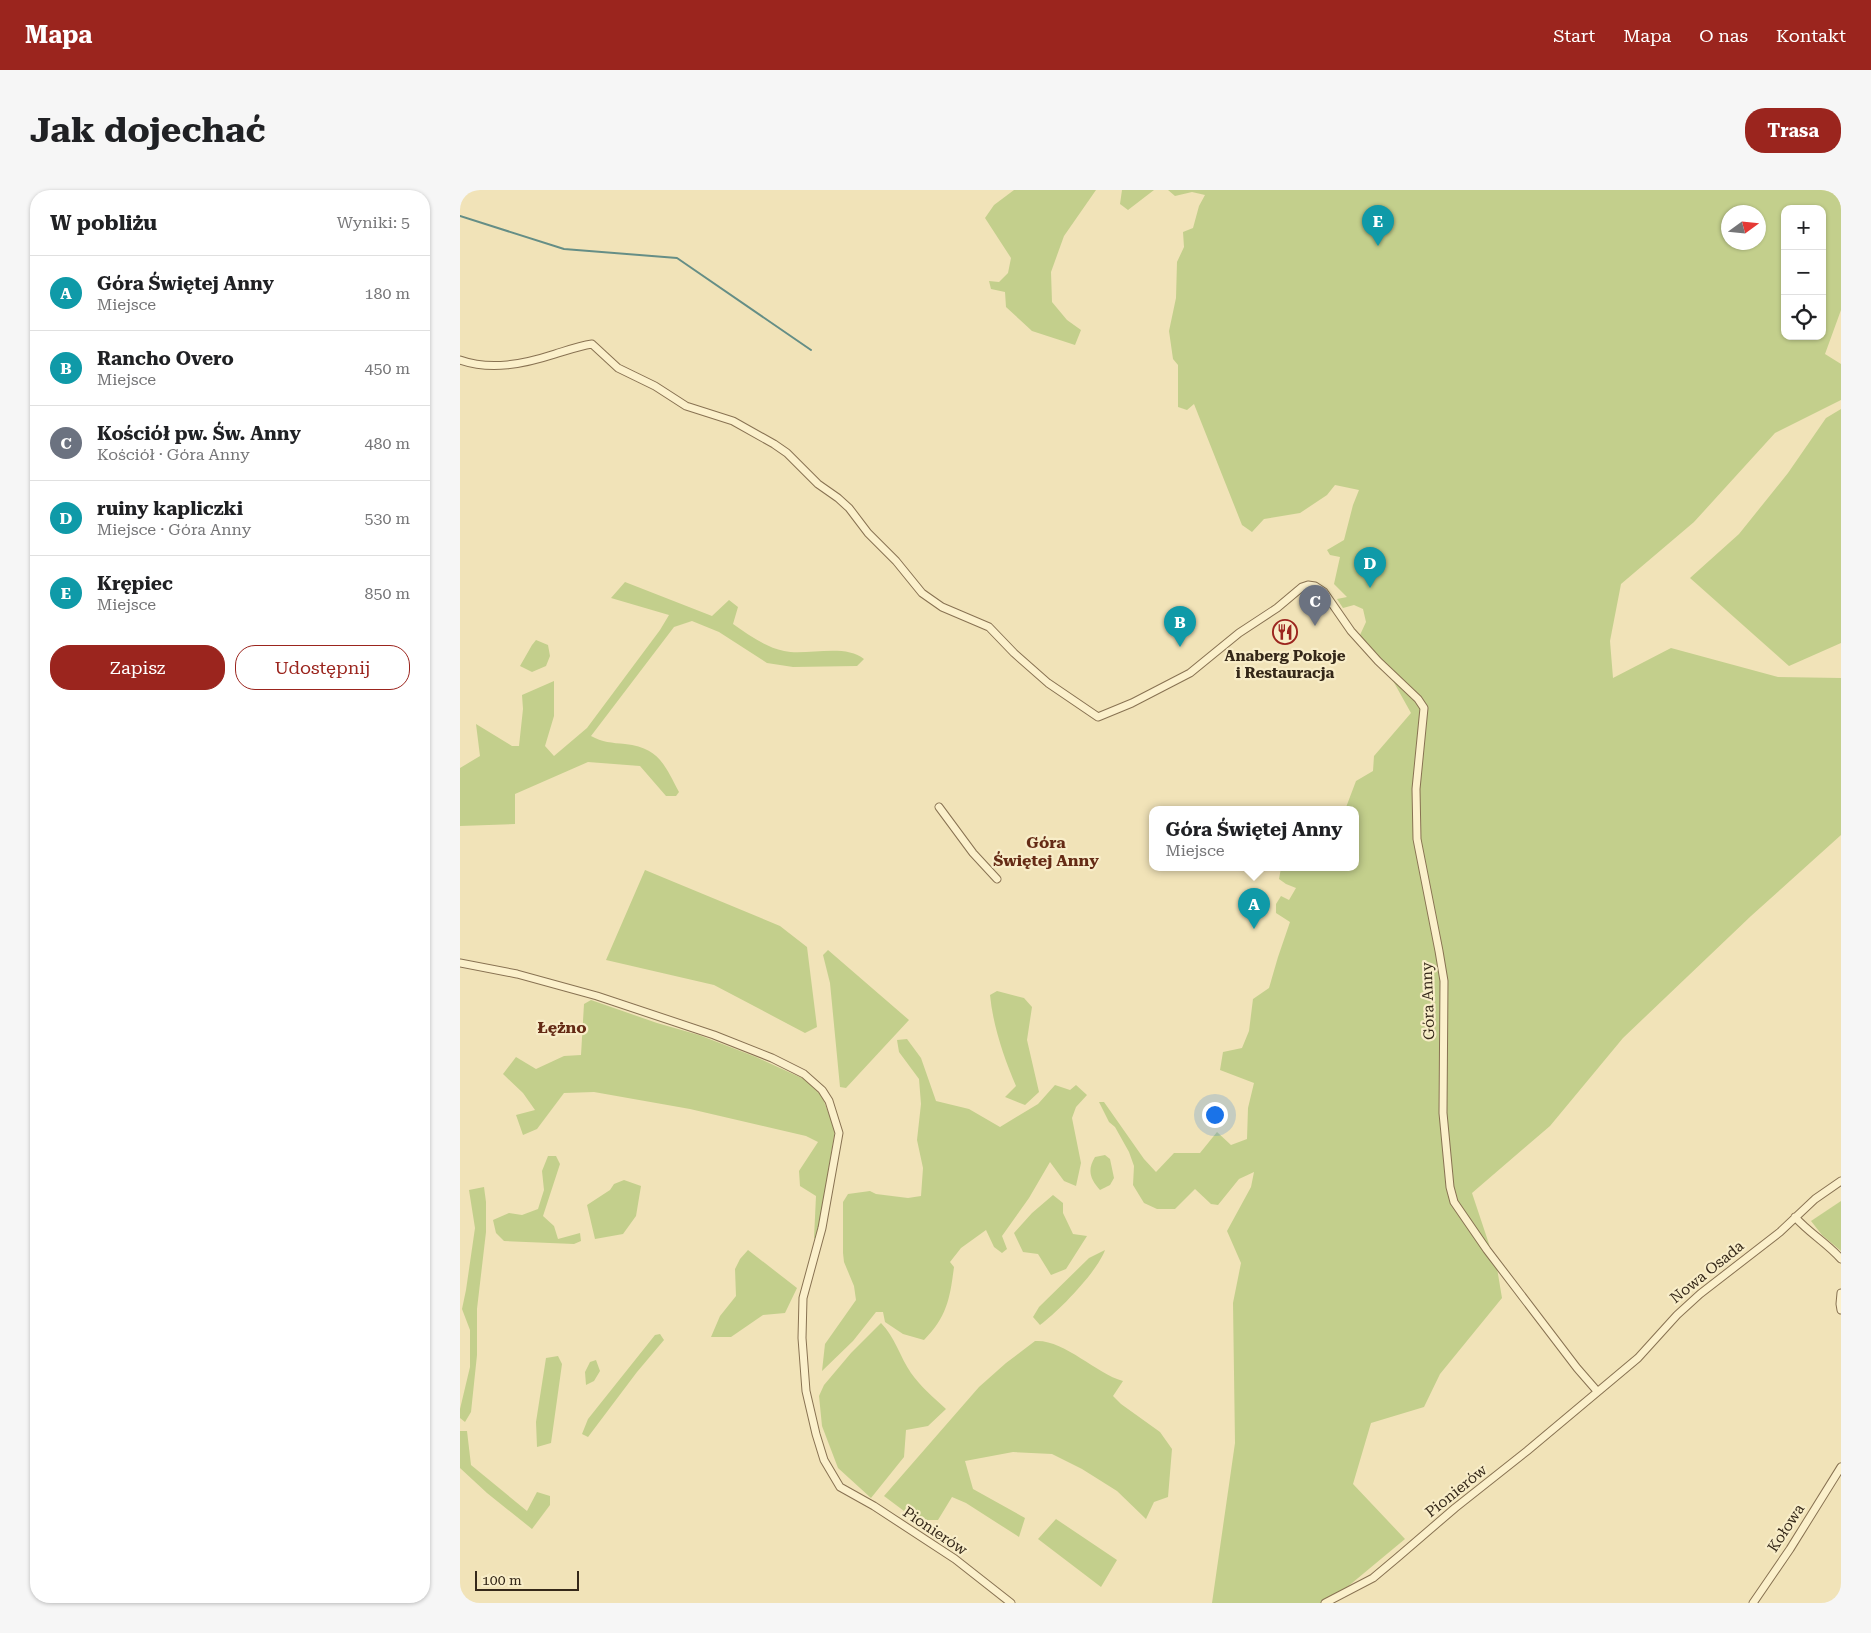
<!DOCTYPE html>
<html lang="pl">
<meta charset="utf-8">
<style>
:root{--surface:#fff;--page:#f6f6f6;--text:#202124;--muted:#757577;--line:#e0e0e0;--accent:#9b251e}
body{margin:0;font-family:"Roboto Serif",serif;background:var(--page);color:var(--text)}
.controls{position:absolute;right:15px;top:15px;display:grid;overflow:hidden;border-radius:10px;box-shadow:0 1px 4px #0004}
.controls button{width:45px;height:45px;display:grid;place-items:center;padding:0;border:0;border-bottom:1px solid var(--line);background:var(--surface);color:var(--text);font:25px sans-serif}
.compass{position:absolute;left:1261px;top:15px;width:45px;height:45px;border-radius:50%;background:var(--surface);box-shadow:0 1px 4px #0004;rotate:75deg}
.scale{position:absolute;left:15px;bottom:12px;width:104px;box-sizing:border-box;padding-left:5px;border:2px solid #352819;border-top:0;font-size:14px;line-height:18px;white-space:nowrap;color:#352819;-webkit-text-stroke:4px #f8edc8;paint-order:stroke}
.you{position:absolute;left:754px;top:924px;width:18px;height:18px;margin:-12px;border:4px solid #fff;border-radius:50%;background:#1a73e8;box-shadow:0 0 0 8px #1a73e833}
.badge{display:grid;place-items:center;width:32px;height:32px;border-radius:50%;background:var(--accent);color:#fff;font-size:16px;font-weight:700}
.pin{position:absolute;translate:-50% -41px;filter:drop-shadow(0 1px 2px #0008)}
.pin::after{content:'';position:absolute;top:26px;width:18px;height:15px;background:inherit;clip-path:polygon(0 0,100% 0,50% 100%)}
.popup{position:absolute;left:689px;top:616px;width:210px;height:65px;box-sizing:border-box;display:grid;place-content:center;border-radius:10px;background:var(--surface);filter:drop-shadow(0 1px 4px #0005);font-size:16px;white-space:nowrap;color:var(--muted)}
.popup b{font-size:19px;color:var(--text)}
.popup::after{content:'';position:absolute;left:50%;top:100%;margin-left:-10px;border:10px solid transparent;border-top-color:var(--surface)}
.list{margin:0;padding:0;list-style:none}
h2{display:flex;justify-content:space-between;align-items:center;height:65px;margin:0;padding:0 20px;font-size:21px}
h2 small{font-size:16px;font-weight:400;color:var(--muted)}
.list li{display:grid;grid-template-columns:32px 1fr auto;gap:15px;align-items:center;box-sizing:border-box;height:75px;padding:0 20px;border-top:1px solid var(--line)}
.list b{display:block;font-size:19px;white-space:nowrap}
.list p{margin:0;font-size:16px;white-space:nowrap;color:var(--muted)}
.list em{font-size:16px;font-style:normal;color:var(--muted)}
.actions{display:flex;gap:10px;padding:15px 20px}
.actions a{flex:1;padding:11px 0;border:1px solid var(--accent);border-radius:20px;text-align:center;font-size:18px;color:var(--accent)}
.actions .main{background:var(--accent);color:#fff}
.icon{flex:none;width:28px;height:28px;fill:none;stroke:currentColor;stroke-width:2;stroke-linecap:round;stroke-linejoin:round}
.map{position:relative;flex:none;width:1381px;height:1413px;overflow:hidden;border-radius:20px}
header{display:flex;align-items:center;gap:30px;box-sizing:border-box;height:70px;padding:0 25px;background:var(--accent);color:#fff}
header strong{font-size:24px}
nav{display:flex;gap:28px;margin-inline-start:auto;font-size:18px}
.intro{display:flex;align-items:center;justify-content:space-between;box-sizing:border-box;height:120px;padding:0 30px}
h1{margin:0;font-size:35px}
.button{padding:12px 22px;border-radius:20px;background:var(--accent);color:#fff;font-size:18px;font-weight:700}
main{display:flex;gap:30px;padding:0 30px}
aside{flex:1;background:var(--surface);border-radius:20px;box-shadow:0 1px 4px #0004}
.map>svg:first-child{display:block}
.green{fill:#c3cf8c;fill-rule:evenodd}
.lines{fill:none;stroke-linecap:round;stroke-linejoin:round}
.stream{stroke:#658e86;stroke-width:2}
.street-casing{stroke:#887252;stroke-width:9}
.street{stroke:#fbf0cb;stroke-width:7}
.labels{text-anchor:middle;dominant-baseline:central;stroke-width:4.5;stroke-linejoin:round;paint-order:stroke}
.poi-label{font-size:15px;font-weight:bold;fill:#352819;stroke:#f8edc8}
.street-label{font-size:15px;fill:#352819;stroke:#f8edc8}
.neighbourhood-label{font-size:16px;font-weight:bold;fill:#652b15;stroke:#f8edc8}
</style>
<header>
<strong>Mapa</strong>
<nav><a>Start</a><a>Mapa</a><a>O nas</a><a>Kontakt</a></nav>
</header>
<div class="intro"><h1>Jak dojechać</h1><a class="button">Trasa</a></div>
<main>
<aside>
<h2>W pobliżu<small>Wyniki: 5</small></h2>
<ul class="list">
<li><span class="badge" style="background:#0f9aa8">A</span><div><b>Góra Świętej Anny</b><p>Miejsce</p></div><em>180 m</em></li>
<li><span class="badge" style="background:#0f9aa8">B</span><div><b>Rancho Overo</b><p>Miejsce</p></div><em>450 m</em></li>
<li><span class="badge" style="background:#6b7280">C</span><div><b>Kościół pw. Św. Anny</b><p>Kościół · Góra Anny</p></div><em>480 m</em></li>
<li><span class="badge" style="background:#0f9aa8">D</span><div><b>ruiny kapliczki</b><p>Miejsce · Góra Anny</p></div><em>530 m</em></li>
<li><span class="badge" style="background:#0f9aa8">E</span><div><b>Krępiec</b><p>Miejsce</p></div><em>850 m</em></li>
</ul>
<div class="actions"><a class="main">Zapisz</a><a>Udostępnij</a></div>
</aside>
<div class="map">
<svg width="1381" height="1413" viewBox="0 0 1381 1413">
<rect width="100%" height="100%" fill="#f1e3b8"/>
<path class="green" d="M554,0H636L604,46L591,82L592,112L607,130L621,140L615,155L572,141L546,117L545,102L531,99L529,91L539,92L548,83L551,68L525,28L534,15Z
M662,0H694L668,20L660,14Z
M708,0H1381V120L1365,164L1381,174V210L1315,243L1234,332L1161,394L1150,451L1153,488L1211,458L1318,487L1381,488V645L1291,726L1163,848L1090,936L1012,1003L1037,1078L1042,1108L980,1184L964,1217L911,1233L893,1294L945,1349L868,1413H752L775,1253L773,1113L781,1073L767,1041L791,997L794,982L779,989L758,1015L751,1014L735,999L715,1019H697L684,1013L673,995L674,976L669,962L655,937L649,932L639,912H644L684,969L696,982L714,963H740L757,942L771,955L787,949L788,918L794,893L760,880L763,862L782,858L789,841L793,809L809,798L818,767L830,732L816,723V714L821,706L829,710L836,698L826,694L819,689L821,678H895V620H885L896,591L913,581L914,566L951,523L932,489L900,445L906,432L903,419L894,415L883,418L877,409L887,407L874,394L880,367L870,365L867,360L884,350L893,315L899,300L875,295L867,305L840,323L804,329L792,342L782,335L734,214L727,220L718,217V175L713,169L709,141L716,108L717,72L724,57L723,42L733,38L739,16L745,5L732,2L715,6ZM1325,19H1362V146H1325ZM1268,22H1298V52H1268Z
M1381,219V453L1329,476L1230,388L1279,344L1328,283L1366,228Z
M165,392L252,426L269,410L278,417L273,434C289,445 305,457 324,461C346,466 385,453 404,469L397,476L333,477L307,473L259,442L232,431L214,437L131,546C142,552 152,553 165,554C199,558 204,574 219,602L216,606H206L180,576L128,572L55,604V634L0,636V578L20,566L16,534L52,556H59L63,519L62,505L94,491V526L85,556L94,566L127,538L200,440L209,425L151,408Z
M76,450L88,455L90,466L86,476L72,482L60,476L72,455Z
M185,680L320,736L347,757L357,837L345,843L254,795L146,770Z
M368,760L449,830L386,898L380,897L370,793L363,765Z
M537,801L564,808L572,817L567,850L579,902L565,915L545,907L556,896C544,868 533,836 530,805Z
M131,810L197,833L239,845L296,867L344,889L362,906L375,940L357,1049L354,1048L356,1006L340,996L339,981L358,952L346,946L230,919L134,902L104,903L77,939L63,945L56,925L75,920L63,903L43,884L56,867L76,879L104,866L121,865L124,814Z
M447,849L461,868L476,911L509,919L540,937L578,914L595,895L610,900L616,895L627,905L616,917L612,928L621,973L616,996L604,991L590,972L569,1008L542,1046L547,1059L542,1063L534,1057L526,1040L501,1058L490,1072L494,1077C490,1108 487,1127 464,1150L443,1144L425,1132L423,1122H416L393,1151L362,1181L365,1154L396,1110L394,1096L384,1072L383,1063V1012L388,1004L410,1001L416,1004L448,1008L461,1006L463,978L457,950L461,914L459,889L439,862L437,850Z
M645,965L650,969L654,988L650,995L640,1000C630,989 627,980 635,967Z
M88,966H96L100,974L83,1026L94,1036L98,1049L120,1043L121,1051L114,1054L44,1051L36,1043L33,1030L49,1023L62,1025L78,1019L84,1000L82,981Z
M164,990L181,996L176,1026L163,1044L135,1049L127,1015L150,1000L154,994Z
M24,997L26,1012V1042L17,1119V1165L11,1222L5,1232L0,1228V1219L10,1177V1140L2,1119L6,1100L15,1038L9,1000Z
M593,1005L603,1013V1023L613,1044L627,1046L606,1079L591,1085L578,1064L563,1062L554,1043L572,1023Z
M1381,1011V1061L1362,1045L1351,1031Z
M288,1060L337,1098L325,1123L303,1125L271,1147H251L260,1126L276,1106L275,1079L280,1069Z
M645,1060C637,1082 599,1121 580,1135L573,1127L579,1117L629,1068Z
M421,1133C435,1147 440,1167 451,1183C460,1196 474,1208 486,1219L468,1236L446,1240L444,1267L411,1308L378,1278L362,1236L359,1206L364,1195L391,1163Z
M200,1144L204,1150L177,1182L128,1247L122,1244L128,1229L195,1145Z
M575,1151C604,1149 635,1183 663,1191L653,1206L661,1214L700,1242L712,1259L708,1307L694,1312L686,1329L657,1301L622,1279L592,1264L553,1262L505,1271L513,1299L565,1328L559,1347L506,1313L492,1307L478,1330H456L424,1306L519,1197L546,1173Z
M98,1166L102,1174L91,1253L77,1257L76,1232L86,1168Z
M136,1170L140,1181L134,1191L126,1195L125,1182L130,1172Z
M0,1241H7L11,1275L67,1321L77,1302L90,1306V1315L72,1339L27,1303L0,1278Z
M596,1329L657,1370L641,1397L578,1349Z"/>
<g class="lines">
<path class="stream" d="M0,26L104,59L217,68L351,160"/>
<defs>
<path id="street" d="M0,170C31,181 64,174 95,164C108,160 119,156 132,154L158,178L195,196L226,216L273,231L314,254L327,263L358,294L378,308L389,318L408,343L436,371L462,403L482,417L529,437L554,463L588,493L638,527L672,513L730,483L779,443L817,418L842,397L848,395L855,396L864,402L891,441L918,471L958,509L964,518L956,599L957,649L979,761L984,791L983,923L990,997L994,1012L1027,1060L1117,1178L1137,1201
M479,617L513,663L537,689
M0,773L57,784L137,806L254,845L312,868L344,884L362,900L369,911L379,943L362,1038L343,1108L342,1148L346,1201L356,1244L364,1270L380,1297L414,1316L495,1369L551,1413
M1335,1027C1349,1043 1367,1053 1381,1069
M1381,1103L1380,1114L1381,1120
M865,1413L913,1388L938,1367L995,1318L1067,1261L1178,1168L1217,1125L1240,1104L1320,1042L1355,1009L1381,991
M1293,1413L1330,1359L1381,1277"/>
</defs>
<use href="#street" class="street-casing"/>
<use href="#street" class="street"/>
</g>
<defs>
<symbol id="restaurant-ring" viewBox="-11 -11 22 22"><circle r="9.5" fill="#f8edc8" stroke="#9b251e" stroke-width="1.5"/><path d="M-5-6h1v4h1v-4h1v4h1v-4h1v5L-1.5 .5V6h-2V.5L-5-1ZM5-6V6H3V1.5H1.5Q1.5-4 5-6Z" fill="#9b251e"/></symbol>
</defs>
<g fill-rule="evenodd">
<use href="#restaurant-ring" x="811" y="428" width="28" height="28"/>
</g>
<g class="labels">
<g class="poi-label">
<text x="825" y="466">Anaberg Pokoje<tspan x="825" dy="17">i Restauracja</tspan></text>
</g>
<g class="street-label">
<text transform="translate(968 811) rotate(-92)">Góra Anny</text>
<text transform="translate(1247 1082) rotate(-39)">Nowa Osada</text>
<text transform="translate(996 1301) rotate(-39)">Pionierów</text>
<text transform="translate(1326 1338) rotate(-57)">Kołowa</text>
<text transform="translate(475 1341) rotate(34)">Pionierów</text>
</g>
<g class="neighbourhood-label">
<text x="586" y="652">Góra<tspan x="586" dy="18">Świętej Anny</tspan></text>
<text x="102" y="837">Łężno</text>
</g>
</g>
</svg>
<div class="controls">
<button>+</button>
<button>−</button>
<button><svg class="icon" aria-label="locate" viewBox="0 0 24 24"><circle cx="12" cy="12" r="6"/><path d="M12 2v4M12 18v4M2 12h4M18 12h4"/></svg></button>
</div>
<svg class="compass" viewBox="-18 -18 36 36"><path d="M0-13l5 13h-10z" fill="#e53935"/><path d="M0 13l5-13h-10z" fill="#757577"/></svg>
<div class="scale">100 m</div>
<div class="you"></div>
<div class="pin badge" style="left:794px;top:739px;background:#0f9aa8">A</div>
<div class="popup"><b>Góra Świętej Anny</b>Miejsce</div>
<div class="pin badge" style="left:720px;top:457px;background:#0f9aa8">B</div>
<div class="pin badge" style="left:855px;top:436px;background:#6b7280">C</div>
<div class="pin badge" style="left:910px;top:398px;background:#0f9aa8">D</div>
<div class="pin badge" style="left:918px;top:56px;background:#0f9aa8">E</div>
</div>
</main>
